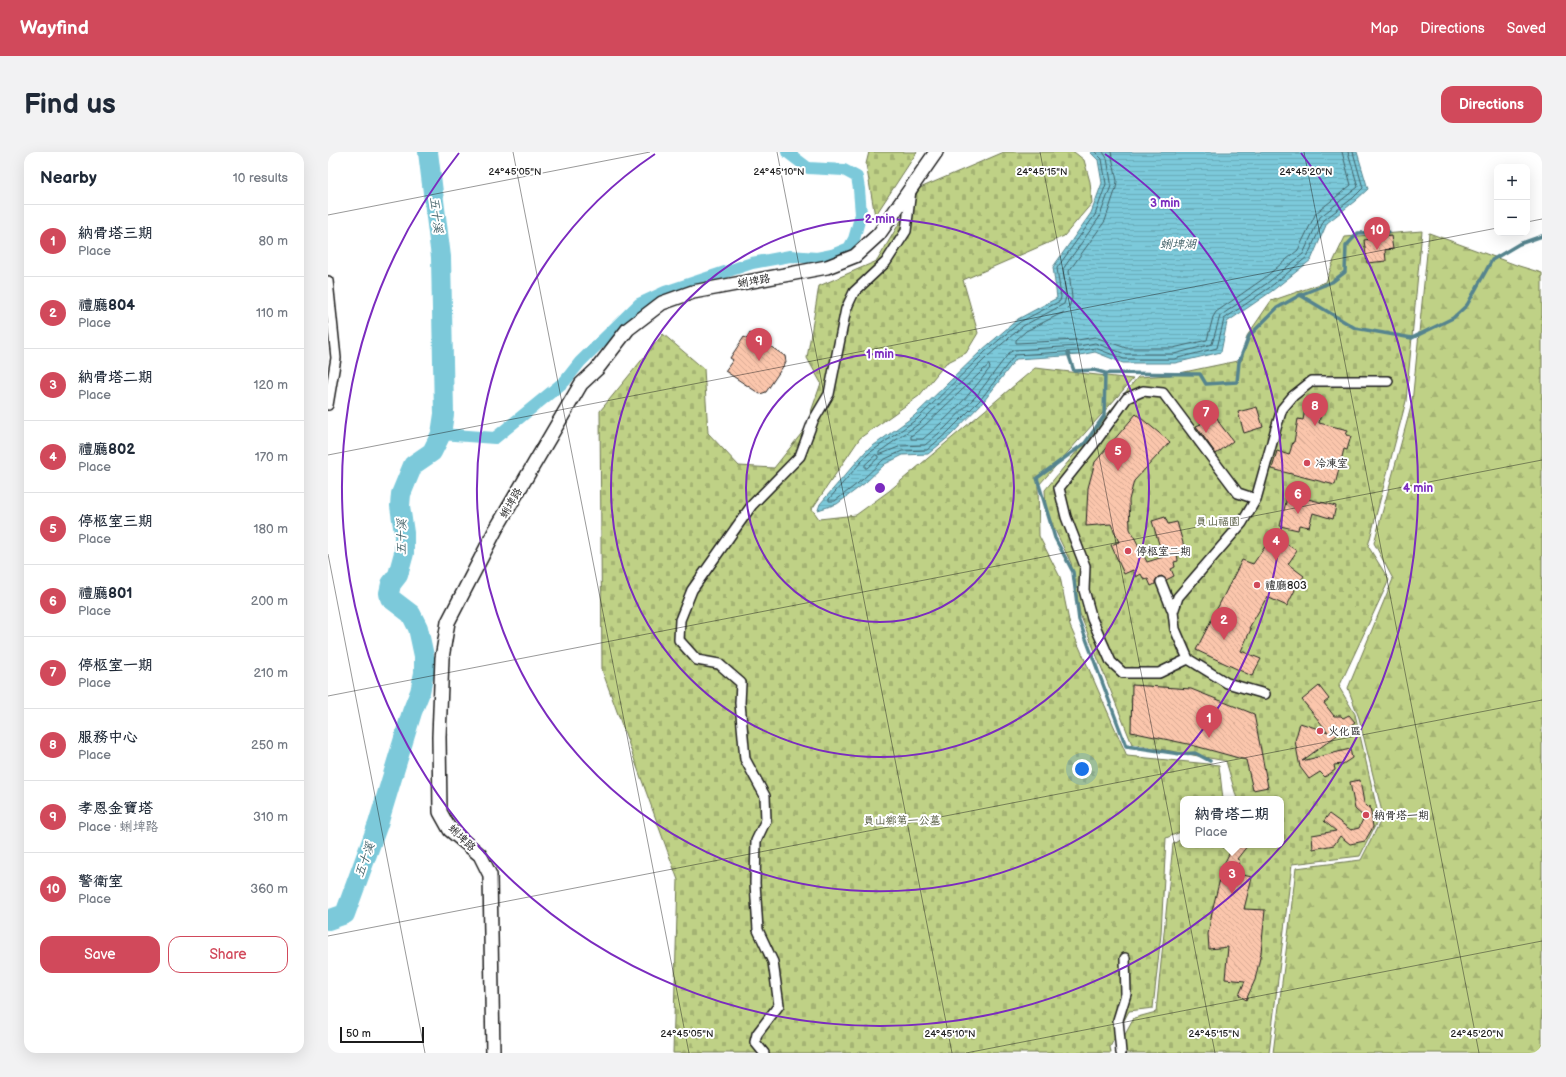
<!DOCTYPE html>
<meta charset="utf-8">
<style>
:root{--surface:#fff;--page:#f2f2f3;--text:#1f2937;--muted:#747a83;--line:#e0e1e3;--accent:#d1495b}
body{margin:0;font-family:"Balsamiq Sans","LXGW WenKai TC",sans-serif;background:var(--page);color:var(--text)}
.controls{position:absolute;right:12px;top:12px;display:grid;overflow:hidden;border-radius:8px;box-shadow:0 4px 16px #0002}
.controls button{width:36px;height:36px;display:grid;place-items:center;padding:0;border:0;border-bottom:1px solid var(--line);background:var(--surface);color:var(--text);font:20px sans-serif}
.scale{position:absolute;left:12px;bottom:10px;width:84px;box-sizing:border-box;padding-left:4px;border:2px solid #1c1c1c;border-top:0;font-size:11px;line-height:14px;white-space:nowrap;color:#1c1c1c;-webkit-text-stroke:3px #fff;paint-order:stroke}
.you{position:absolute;left:754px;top:617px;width:14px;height:14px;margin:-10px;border:3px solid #fff;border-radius:50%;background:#1a73e8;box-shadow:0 0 0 6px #1a73e833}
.badge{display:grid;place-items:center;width:26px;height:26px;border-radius:50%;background:var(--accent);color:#fff;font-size:13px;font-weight:700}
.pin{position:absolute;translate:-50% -33px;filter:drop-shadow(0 1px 2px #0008)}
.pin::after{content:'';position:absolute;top:21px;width:14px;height:12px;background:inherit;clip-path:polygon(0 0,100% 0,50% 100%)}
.popup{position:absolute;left:852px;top:644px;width:104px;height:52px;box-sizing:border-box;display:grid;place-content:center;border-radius:8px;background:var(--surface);filter:drop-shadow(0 1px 3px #0005);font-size:13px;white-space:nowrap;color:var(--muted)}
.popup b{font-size:15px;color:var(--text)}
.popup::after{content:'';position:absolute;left:50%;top:100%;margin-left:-8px;border:8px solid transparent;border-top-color:var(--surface)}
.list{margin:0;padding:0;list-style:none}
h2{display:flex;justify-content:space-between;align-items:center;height:52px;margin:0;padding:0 16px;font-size:17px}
h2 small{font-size:13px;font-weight:400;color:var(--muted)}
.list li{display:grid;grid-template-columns:26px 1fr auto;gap:12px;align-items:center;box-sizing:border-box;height:72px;padding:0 16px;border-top:1px solid var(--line)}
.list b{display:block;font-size:15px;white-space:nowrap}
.list p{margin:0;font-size:13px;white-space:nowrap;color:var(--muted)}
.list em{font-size:13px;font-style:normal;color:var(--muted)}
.actions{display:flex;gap:8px;padding:12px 16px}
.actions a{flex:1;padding:9px 0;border:1px solid var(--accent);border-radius:12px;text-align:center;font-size:14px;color:var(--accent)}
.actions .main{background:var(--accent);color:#fff}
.map{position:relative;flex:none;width:1214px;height:901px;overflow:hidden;border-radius:12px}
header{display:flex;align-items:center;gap:24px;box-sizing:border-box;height:56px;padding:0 20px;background:var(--accent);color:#fff}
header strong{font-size:19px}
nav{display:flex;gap:22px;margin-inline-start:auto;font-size:14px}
.intro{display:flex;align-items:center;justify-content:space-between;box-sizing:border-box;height:96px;padding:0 24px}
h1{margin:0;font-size:28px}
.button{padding:10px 18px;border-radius:12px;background:var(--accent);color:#fff;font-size:14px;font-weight:700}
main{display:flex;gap:24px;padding:0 24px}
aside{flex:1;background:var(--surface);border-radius:12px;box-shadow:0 4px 16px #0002}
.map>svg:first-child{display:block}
.forest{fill:url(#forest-firs);stroke:#6e7651}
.cemetery{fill:url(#cemetery-stones);stroke:#6e7651}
.water{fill:url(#water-rules);stroke:#55848e}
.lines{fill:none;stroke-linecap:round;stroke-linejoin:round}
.shore{stroke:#426168;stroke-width:1}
.stream{stroke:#55848e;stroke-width:3.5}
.canal{stroke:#7bc9da;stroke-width:12}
.river{stroke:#7bc9da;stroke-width:20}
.building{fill:url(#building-back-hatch);stroke:#1c1c1c}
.street-casing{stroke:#1c1c1c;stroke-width:12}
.secondary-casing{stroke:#1c1c1c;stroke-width:16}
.street{stroke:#fff;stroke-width:9}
.secondary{stroke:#fff;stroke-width:13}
.ticks{fill:none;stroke:#1c1c1c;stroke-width:1;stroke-opacity:0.45}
.ring{fill:none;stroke:#7b2cbf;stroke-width:2}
.poi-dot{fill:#d1495b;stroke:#fff;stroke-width:1.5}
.labels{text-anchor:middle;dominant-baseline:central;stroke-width:4;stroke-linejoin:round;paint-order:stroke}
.street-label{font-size:11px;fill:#1c1c1c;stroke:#fff}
.poi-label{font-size:11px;fill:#1c1c1c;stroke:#fff;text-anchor:start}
.park-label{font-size:11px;fill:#555b41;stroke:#fff}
.water-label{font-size:12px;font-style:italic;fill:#426168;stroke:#fff}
.ticks-label{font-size:10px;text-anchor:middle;fill:#1c1c1c;stroke:#fff;stroke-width:4;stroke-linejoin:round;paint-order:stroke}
.centre{fill:#7b2cbf;stroke:#fff;stroke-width:2}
.ring-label{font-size:12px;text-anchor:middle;font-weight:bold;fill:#7b2cbf;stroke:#fff;stroke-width:4;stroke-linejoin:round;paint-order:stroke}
</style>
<header>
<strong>Wayfind</strong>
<nav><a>Map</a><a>Directions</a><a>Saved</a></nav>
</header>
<div class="intro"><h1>Find us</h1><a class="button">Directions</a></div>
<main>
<aside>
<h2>Nearby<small>10 results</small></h2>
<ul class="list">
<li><span class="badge">1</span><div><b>納骨塔三期</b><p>Place</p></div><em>80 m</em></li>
<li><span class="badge">2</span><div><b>禮廳804</b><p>Place</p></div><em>110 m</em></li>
<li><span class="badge">3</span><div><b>納骨塔二期</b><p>Place</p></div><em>120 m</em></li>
<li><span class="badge">4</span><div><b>禮廳802</b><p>Place</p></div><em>170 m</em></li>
<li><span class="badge">5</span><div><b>停柩室三期</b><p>Place</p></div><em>180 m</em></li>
<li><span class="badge">6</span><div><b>禮廳801</b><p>Place</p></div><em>200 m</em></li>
<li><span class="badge">7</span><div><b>停柩室一期</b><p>Place</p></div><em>210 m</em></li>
<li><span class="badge">8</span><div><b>服務中心</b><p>Place</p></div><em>250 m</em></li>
<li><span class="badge">9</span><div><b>孝恩金寶塔</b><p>Place · 蜊埤路</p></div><em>310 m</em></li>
<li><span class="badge">10</span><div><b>警衛室</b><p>Place</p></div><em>360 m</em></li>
</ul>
<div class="actions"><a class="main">Save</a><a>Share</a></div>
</aside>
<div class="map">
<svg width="1214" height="901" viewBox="0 0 1214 901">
<defs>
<pattern id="forest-firs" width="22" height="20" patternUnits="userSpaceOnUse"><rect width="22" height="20" fill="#bfd186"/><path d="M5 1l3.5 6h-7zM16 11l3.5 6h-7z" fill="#a4b373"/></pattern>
<pattern id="cemetery-stones" width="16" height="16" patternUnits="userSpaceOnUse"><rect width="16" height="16" fill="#bfd186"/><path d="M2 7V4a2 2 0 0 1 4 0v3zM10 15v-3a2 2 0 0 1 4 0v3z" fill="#a4b373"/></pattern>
<pattern id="water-rules" width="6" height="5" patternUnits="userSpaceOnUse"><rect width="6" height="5" fill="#7bc9da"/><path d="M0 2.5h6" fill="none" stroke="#6aacba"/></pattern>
<pattern id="building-back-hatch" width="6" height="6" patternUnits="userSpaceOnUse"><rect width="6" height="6" fill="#fbc6ac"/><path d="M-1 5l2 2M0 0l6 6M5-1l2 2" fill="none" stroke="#d7aa93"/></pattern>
</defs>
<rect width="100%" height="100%" fill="#fff"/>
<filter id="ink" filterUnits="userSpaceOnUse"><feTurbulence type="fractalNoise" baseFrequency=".025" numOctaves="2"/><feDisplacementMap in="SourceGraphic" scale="8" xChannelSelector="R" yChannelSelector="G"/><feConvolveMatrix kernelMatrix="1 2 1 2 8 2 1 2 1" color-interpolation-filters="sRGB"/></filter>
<g filter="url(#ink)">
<path class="forest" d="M1101,81L1191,114L1214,121V901H945L961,776L968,716L1033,708L1055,664L1031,566L1020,536L1065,427L1046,391L1084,251Z"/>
<path class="cemetery" d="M541,0H589L547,64L538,12Z
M676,0H746L756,8L762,30L764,51L736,84L635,128L650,181L638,201L618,211L591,244L532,286L484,357L491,367L528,363L561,339L707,216L805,227L710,334L711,384L732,425L742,474L799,604L891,613L895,647H855V679L838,686L833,782L825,856L801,859L782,895L783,901H345L350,728L274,518L272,259L335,182L376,217L380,281L411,314L446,316L477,277L493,231L479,206L491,134L549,109L592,36Z
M1094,79L1078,249L1040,394L1061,428L1011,535L1027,562L1051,666L1032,704L964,712L941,901H787L806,866L828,860L845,692L855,686V693H953V647H909L898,609L804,592L752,462L743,411L718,359L717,338L810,225L842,223L914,208L919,184L943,149L998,130L1006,108L1017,85Z"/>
<path class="water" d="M762,0H1029L1040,37L1027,49L999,71L983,108L944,139L899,170L893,200L847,211H795L767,200L752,203L688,207L656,249L623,283L600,302L575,303L557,312L537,331L509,352L490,358L492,352L538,299L586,264L654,198L690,167L729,146L725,115L763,61L774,31L770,8Z"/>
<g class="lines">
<path class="shore" d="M767,0L774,7L778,32L767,63L729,116L733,145L732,149L692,170L657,200L589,267L540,302L501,347V349H507L534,328L555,308L574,299L599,298L620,280L653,247L687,203L751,199L767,196L796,207H846L889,196L896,167L941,136L979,105L996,68L1025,46L1035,36L1025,0
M775,0L779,6L783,30V34L771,66L735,117L738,145L736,152L695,174L660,204L592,271L551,300V303L573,294L597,293L617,276L649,243L681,201L686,198L751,194L767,191L797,202H846L884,192L892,164L938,132L975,102L992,65L1030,35L1020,0
M783,0L789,29L788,36L777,69L741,119L744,146L741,155L736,160L698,179L688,188V191L750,188L767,185L798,196H845L879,188L885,165L888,160L935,127L970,98L988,61L1023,33L1014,0
M661,213L662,216C642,243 620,266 595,287H583V284L596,274Z
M548,303L550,304V306L539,316H537V313Z"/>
<path class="stream" d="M972,143L1027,176L1084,186L1125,166L1139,153L1164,108L1191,92L1214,84
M740,201L746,219L766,218L777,221L872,222L878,232L909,230L911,210L921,184L949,156L972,143L1004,130L1017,120L1018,94L1030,81L1061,80
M777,221L776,264L757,291L709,326L727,386L745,420L751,468L798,594L852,602L867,601L882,609"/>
<path class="canal" d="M113,282L167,286L237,229L252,210L311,152L337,140L424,111L462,104L489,106L504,103L521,96L526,87L533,62L531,37L529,25L516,18L480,16L459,0"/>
<path class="river" d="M0,768L17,762L50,672L84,560L92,540L96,521V504L90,476L83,462L62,446L61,441L63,432L70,423L76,401V381L72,354L73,342L85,313L104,300L113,282L116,262L113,105L100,0"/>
</g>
<path class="building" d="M1063,84L1065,97L1057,98L1058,109L1039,111L1036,88Z
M422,181L457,204L458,210L438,240L432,242L397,219L405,208L402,206L416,185L419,187Z
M979,247L995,251L991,271L1020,278L1018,283L1023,284L1019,298L1016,297L1007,333L944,317L949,299L961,303L965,290H966L970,267L975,268Z
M929,255L935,275L916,281L910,260Z
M885,257L892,272L905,289L888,302L868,274L873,272L870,266Z
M808,262L842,290L806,329L801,348L802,377L819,410L835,405L824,369L837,365L840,372L849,370L857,398L849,401L850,409L846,410L847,415L843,417L846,424L838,428L834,424L830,425L827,429V432L823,434L820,427L816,428L813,422L808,425L805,418L796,422L783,393L791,390L783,372L758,374L760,336L767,310Z
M960,342L1008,354L1005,367L985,361L981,375L971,373L970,378L952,374Z
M945,383L969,399L960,412L976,424L966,438H967L959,454L939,445L921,476L923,477L913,499L933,507L924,524L868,498L914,408L925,412Z
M804,533L863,537L926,562L940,635L925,638L918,608L860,592L803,580Z
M991,534L1001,547L996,551L1006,564H1013L1015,566L1021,563L1027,570L974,609L1022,597L1024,606L1015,612L1006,613L1007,618L997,625L992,620L981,627L972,615L967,589L972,571L1000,580L974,548Z
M1032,628L1036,651L1041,656L1042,654L1045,675L1037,689L1022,692L1012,684L1006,693L985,697L984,683L1008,679L996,669L1001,662L1023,678L1031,676L1036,665L1027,657L1022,630Z
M892,693H920L909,707L912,709L905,721L924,725L916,757L937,758L933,801L927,828L918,848L911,843L917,829L897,827L900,795L881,797L880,782L885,755L892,727L897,715L895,714L902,700Z"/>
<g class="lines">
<defs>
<path id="street" d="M0,129L8,206L0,253
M833,430L845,460
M860,507L831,521H795L783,510L764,467L756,438L757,414L738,365L731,336L766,292L799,246L815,239L835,241L910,341L928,347
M937,542L899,531L860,507L847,477L845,460L850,445L914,371L928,347L948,276L954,257L965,244L984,229H1060
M436,901L427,890L429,882L451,853L445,810L430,778L427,731L428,689L438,668L437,644L417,607L412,551L413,531L391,512L369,508L351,488L352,468L364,438L424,353L472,304L485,269L501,242L518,157L526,140L558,110L578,79L583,38
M793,901L790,868L798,842L797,806"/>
<path id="secondary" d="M165,901L162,723L152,703L122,678L112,660L111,585L114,506L120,470L168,377L253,232L269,217L300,177L334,151L365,140L499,115L527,104L551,82L608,0"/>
</defs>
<use href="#street" class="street-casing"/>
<use href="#secondary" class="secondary-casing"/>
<use href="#street" class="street"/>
<use href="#secondary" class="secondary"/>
</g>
</g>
<path class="ticks" d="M185,0L361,901M449,0L624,901M712,0L887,901M976,0L1151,901M0,63L322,0M1199,70L1214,67M0,303L1169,76M0,402L97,901M0,544L1214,308M0,784L1214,548M638,901L1214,789"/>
<g class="ring">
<circle cx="552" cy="336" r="134"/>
<circle cx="552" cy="336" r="269"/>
<path d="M777 2A403 403 0 1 1 327 2"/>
<path d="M973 1A538 538 0 1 1 131 1"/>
</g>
<g class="poi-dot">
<circle cx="979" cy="311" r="4"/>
<circle cx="800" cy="399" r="4"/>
<circle cx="929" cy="433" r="4"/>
<circle cx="992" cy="579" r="4"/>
<circle cx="1038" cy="663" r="4"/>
</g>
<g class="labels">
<g class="street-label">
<text transform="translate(426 129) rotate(-10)">蜊埤路</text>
<text transform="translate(183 351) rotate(-60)">蜊埤路</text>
<text transform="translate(134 686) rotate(44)">蜊埤路</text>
</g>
<g class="poi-label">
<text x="987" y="311">冷凍室</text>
<text x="808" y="399">停柩室二期</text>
<text x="937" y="433">禮廳803</text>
<text x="1000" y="579">火化區</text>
<text x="1046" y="663">納骨塔一期</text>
</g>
<g class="park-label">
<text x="890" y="369">員山福園</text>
<text x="574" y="668">員山鄉第一公墓</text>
</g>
<g class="water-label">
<text transform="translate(108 63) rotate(83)">五十溪</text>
<text x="850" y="92">蜊埤湖</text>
<text transform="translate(74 385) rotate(-89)">五十溪</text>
<text transform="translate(37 708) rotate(-70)">五十溪</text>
</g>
</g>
<g class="ticks-label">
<text x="187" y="23">24°45'05"N</text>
<text x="451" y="23">24°45'10"N</text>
<text x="714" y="23">24°45'15"N</text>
<text x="978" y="23">24°45'20"N</text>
<text x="359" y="885">24°45'05"N</text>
<text x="622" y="885">24°45'10"N</text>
<text x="886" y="885">24°45'15"N</text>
<text x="1149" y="885">24°45'20"N</text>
</g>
<circle cx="552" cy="336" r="6" class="centre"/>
<g class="ring-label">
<text x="837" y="55">3 min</text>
<text x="552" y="71">2 min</text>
<text x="552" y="206">1 min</text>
<text x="1090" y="340">4 min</text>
</g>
</svg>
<div class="controls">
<button>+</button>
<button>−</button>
</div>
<div class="scale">50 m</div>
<div class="you"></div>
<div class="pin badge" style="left:881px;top:586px">1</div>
<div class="pin badge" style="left:896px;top:488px">2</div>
<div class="pin badge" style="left:904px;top:742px">3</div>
<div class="popup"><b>納骨塔二期</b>Place</div>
<div class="pin badge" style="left:948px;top:409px">4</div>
<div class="pin badge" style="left:790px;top:319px">5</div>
<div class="pin badge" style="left:970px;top:362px">6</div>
<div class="pin badge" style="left:878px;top:281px">7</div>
<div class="pin badge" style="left:987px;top:274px">8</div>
<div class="pin badge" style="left:431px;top:209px">9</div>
<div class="pin badge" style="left:1049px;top:98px">10</div>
</div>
</main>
